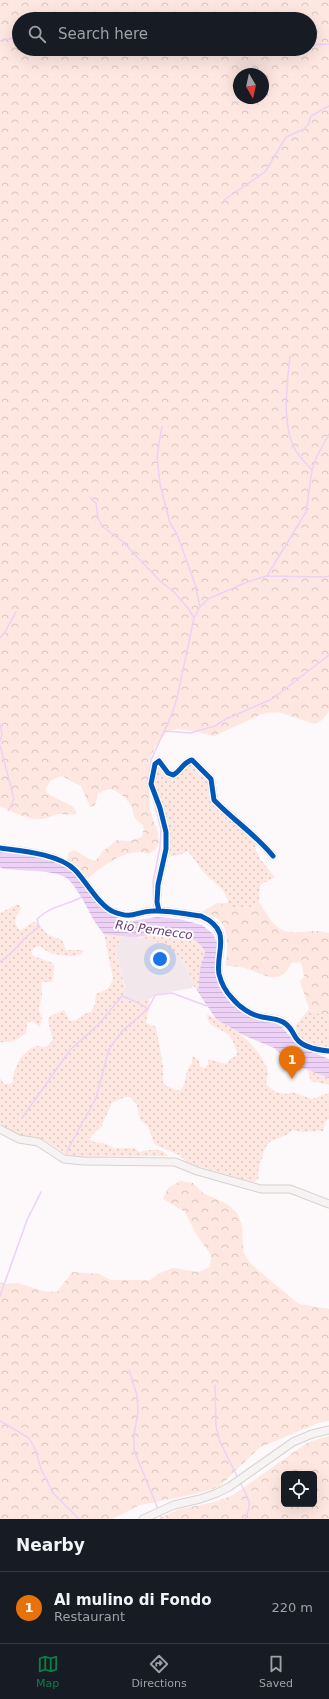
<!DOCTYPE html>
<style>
:root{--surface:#171b24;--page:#242831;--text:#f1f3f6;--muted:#9ea1a6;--line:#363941;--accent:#0b8043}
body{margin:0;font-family:"DejaVu Sans",sans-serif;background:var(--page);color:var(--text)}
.controls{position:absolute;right:12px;bottom:12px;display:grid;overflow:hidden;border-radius:6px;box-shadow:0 4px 16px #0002}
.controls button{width:36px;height:36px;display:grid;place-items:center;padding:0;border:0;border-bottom:1px solid var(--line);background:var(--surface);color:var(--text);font:20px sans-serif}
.compass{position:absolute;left:233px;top:68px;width:36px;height:36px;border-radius:50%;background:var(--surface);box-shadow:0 4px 16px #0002;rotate:171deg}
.you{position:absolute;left:160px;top:959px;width:14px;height:14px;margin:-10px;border:3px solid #fff;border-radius:50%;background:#1a73e8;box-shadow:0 0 0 6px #1a73e833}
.badge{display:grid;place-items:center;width:26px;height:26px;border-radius:50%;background:var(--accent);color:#fff;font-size:13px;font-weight:700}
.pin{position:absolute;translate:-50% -33px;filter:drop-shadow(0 1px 2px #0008)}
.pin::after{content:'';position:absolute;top:21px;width:14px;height:12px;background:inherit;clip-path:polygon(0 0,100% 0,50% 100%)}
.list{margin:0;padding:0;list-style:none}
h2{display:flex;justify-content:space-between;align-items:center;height:52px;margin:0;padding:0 16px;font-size:17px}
h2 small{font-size:13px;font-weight:400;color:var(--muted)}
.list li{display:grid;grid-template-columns:26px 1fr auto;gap:12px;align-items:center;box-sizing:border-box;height:72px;padding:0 16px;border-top:1px solid var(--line)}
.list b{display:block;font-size:15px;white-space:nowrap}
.list p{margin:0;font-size:13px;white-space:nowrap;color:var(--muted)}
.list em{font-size:13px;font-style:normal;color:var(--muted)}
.icon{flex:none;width:22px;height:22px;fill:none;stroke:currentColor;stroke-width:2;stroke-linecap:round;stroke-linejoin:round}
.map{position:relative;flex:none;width:329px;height:1519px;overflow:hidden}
.search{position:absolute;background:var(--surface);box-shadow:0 4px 16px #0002;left:12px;right:12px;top:12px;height:44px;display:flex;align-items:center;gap:10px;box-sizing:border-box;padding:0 14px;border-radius:22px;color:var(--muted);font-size:15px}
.sheet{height:124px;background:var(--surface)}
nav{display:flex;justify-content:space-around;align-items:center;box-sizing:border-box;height:56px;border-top:1px solid var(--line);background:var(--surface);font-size:11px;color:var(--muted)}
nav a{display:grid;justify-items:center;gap:2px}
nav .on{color:var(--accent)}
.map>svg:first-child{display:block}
.built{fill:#f2e7ea}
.grass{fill:url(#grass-dots)}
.forest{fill:url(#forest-crowns);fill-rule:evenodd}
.water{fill:url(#water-rules)}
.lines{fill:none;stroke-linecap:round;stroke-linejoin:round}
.stream{stroke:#edd1f6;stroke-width:1.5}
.minor-casing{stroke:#bab2b4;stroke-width:8}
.major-casing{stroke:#d6d2d3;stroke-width:9}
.minor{stroke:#fffefe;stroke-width:5.5}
.major{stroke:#f8f3f3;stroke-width:7}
.cycleway-casing{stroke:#fff;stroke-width:8}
.cycleway{stroke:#0057b8;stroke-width:5}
.labels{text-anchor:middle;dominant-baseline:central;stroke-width:4;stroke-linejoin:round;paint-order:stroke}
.water-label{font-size:12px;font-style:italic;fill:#643573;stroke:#fff}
</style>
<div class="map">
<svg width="329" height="1519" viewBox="0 0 329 1519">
<defs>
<pattern id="grass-dots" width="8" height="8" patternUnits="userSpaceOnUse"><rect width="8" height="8" fill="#fee7e0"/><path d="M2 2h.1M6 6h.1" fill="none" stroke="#d9c5bf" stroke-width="1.8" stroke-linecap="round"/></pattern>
<pattern id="forest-crowns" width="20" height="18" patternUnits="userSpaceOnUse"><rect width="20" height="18" fill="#fee7e0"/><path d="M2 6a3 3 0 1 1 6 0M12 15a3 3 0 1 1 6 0" fill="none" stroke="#d9c5bf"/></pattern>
<pattern id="water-rules" width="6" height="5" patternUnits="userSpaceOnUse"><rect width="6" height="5" fill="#edd1f6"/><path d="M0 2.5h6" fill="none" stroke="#cbb3d2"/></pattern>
</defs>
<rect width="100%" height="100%" fill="#fdf8fa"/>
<path class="built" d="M125,936L152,939L178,955L189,972L193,985L192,988L154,995L152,998L141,1002L126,998L122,992L125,987L115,947L121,937Z"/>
<path class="grass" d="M191,762L194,765L198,775L204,774C211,783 208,792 212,802L261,842L255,847L260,859L275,877L260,885L259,902L252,908L242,907L236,908L217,903H228L227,898L222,889L205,874L188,851L179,855L166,857L168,847L152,785L156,765L159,763L172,776L189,763Z
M18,904L21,908C16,917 12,922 20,931L33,922L38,923L48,935L62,940L66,950H84L81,954L71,956L52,954L39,946L34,948L31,951L33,956L53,963L54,968C53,973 54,977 52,982H41C41,986 42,989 42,992C42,1004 36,1006 42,1018L40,1027L32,1021L27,1023L26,1033C17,1040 11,1043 0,1042V913Z
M170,933C183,937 199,938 205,952L200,969L198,992L193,985L189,972L179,956L158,942L140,937L151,934Z
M104,934L125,936L121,937L120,942L115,947L125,988L123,990C123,1003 141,1002 149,999C151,1008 146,1015 146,1023L156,1027L163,1066V1082L166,1086L180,1091C187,1083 184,1071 192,1063V1056L199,1060L200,1067L205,1068L208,1064V1059L226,1064L230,1059L236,1056L237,1052C235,1046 232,1037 226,1033C218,1027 208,1028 207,1014C234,1030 253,1038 267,1068L268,1073L266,1083C271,1091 283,1097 292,1092L312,1099L329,1093V1119L326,1121L323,1131L303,1132L293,1130C275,1145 269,1131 261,1161C259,1168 257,1170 259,1177L256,1181L251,1182L188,1163L179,1155L154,1144L148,1126L140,1120L137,1105L130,1097H125L112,1103L101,1127L94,1133L89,1139L94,1142L104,1143L114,1148H135L139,1152C149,1150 161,1147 168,1156L83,1157L68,1155L44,1140L19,1135L2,1125L0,1123V1078L4,1084H9L13,1082L14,1072L20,1058L31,1048L36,1046L46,1047L53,1040L48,1020L50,1016L64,1010L70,1021C79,1021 82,1013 91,1012L95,1004L96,994C105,991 111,988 113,978Z
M309,1009L329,1019V1048C313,1045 298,1045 295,1026Z
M307,1070L329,1078V1085L311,1081Z"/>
<path class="forest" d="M0,0H329V711L322,720L315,724L278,712L262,714L214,736L193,731L177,729L166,733L155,747L149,761L150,811L158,833L159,842L156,849L149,854C146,854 144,852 140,852C121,852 100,867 87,880L67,859L68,853L74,850L93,861L96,860L102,852L117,840L129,841L142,837C147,819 139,827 134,816C133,813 133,810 132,807C129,801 117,789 110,789C106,789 102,792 98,793L96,803L94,806L90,807L81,786L62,776L51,780L45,790C53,801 73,801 77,813C71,816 66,814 59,814C53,815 47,819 41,819C26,820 14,811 0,807ZM19,19H310V49H19ZM239,74H263V98H239Z
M259,902C271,920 276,935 301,932C311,931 319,930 329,933V1019L309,1009L300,981L304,977L302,965L300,962L296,963L292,962C280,987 267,975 247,969C240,966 233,966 226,966C227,952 231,926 215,917C211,915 206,915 202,914L203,911L217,903L236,908L242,907L252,908Z
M180,1181L193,1183L203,1193L227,1204L237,1213L242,1225L243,1251L250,1263L259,1271L299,1304L329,1309V1421L318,1423L259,1448L219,1487L195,1494L140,1505L112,1519H0V1282L5,1284L18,1283L43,1291L57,1292L72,1272L99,1274L111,1280H150L160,1273L173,1268L199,1272L210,1267L211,1255L196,1234L185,1212L163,1199L168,1188Z
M329,1436V1519H158L179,1509L215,1502L233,1495L301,1447L309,1442ZM284,1474H314V1504H284Z"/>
<path class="water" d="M0,852C22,856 56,855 73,872C85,884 93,899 105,910C112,915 121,915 126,922L157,917L179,919L202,925L213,934L217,943V977L224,995L231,1004L243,1013L257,1020L272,1022L281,1026L299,1047L329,1059V1078L292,1064L274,1048L243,1035L216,1019L198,992L200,969L205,952C199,936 174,933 159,933C152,934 145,936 138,937C126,937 115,935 104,934C95,924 90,913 84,902C79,894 75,886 68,879C55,869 21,871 4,869L0,867Z"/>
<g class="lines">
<path class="stream" d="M0,41L19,37
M310,45L329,44
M252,51L263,49
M224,200L265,172L286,137L304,129L308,125L311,116L329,106
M290,356C287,384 281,426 296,451C300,458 307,464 312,470
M162,426L157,457L160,484L170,523L177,534L195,584L200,607
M90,498L96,503L98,518L102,526L123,542L161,582L173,591L188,608L194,618
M267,576L306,512L312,470L317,456L329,434
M0,638L5,632L16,612
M0,724L2,734L0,741
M164,731L190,733L215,726L226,719L272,699L329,655
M0,745L14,799L8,811
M149,781L151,760L172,714L177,698L194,618L200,607L208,599L247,582L267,576L325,577L329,576
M153,797L161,829L160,847L153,882L154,909
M0,962L13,951L25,938L39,927L37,919C50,906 67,905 82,897
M22,1118L70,1050L98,1025L122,996L139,1003L148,1009
M67,1151L96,1098L109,1049L123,1030L148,1009L155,995L172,993L207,1006
M0,1296L27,1220L41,1192
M129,1370L137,1395L138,1412L134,1435V1450L158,1509
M215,1385L216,1426L220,1442L238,1478
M0,1421L29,1438L35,1449L41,1469L53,1493L79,1519
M240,1482C247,1498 254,1501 245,1519
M160,1515L162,1519"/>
<defs>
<path id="minor" d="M0,848C22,851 59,854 75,870C86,881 100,907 114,912C134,920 136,911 153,911C169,910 185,914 201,916C234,931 215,951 219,974C221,982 226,992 232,998C239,1007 251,1015 262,1017C271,1019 279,1018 286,1024C291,1028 293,1033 296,1038C303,1048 318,1050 329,1051
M159,911L157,902L158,885L166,849V832L160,808L151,784L155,764L159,761L168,773L173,775C181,771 183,762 192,760L211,779L214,800C233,820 255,834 273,856"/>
<path id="major" d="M0,1129L19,1139L38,1142L64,1159L83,1161L175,1162L197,1171L261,1189H290L329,1204
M143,1519L174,1505L200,1499L217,1493L229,1487L293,1442L312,1434L329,1430"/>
</defs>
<use href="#minor" class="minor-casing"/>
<use href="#major" class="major-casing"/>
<use href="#minor" class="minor"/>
<use href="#major" class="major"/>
<defs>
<path id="cycleway" d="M0,848C22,851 59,854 75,870C86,881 100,907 114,912C134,920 136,911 153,911C169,910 185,914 201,916C234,931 215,951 219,974C221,982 226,992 232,998C239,1007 251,1015 262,1017C271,1019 279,1018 286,1024C291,1028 293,1033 296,1038C303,1048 318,1050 329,1051
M159,911L157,902L158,885L166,849V832L160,808L151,784L155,764L159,761L168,773L173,775C181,771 183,762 192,760L211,779L214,800C233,820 255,834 273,856"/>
</defs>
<use href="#cycleway" class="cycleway-casing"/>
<use href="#cycleway" class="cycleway"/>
</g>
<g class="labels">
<g class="water-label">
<text transform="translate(154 930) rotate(8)">Rio Pernecco</text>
</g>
</g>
</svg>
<div class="controls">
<button><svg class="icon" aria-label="locate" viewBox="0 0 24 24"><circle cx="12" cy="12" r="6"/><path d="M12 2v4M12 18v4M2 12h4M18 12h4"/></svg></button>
</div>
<svg class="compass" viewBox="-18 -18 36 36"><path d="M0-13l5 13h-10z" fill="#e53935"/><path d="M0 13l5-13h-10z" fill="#9ea1a6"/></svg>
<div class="you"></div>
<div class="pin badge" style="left:292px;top:1079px;background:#e8710a">1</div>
<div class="search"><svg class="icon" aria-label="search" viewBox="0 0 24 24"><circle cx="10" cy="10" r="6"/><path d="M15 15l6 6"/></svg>Search here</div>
</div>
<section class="sheet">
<h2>Nearby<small></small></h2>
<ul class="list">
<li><span class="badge" style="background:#e8710a">1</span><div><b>Al mulino di Fondo</b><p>Restaurant</p></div><em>220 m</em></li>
</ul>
</section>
<nav>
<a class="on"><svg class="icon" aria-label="map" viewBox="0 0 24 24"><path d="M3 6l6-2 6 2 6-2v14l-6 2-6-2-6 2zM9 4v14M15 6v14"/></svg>Map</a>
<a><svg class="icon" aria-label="directions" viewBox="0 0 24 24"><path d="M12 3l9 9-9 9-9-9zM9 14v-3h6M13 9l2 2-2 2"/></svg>Directions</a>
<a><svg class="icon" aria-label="saved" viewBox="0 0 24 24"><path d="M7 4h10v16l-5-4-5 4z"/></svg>Saved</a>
</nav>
